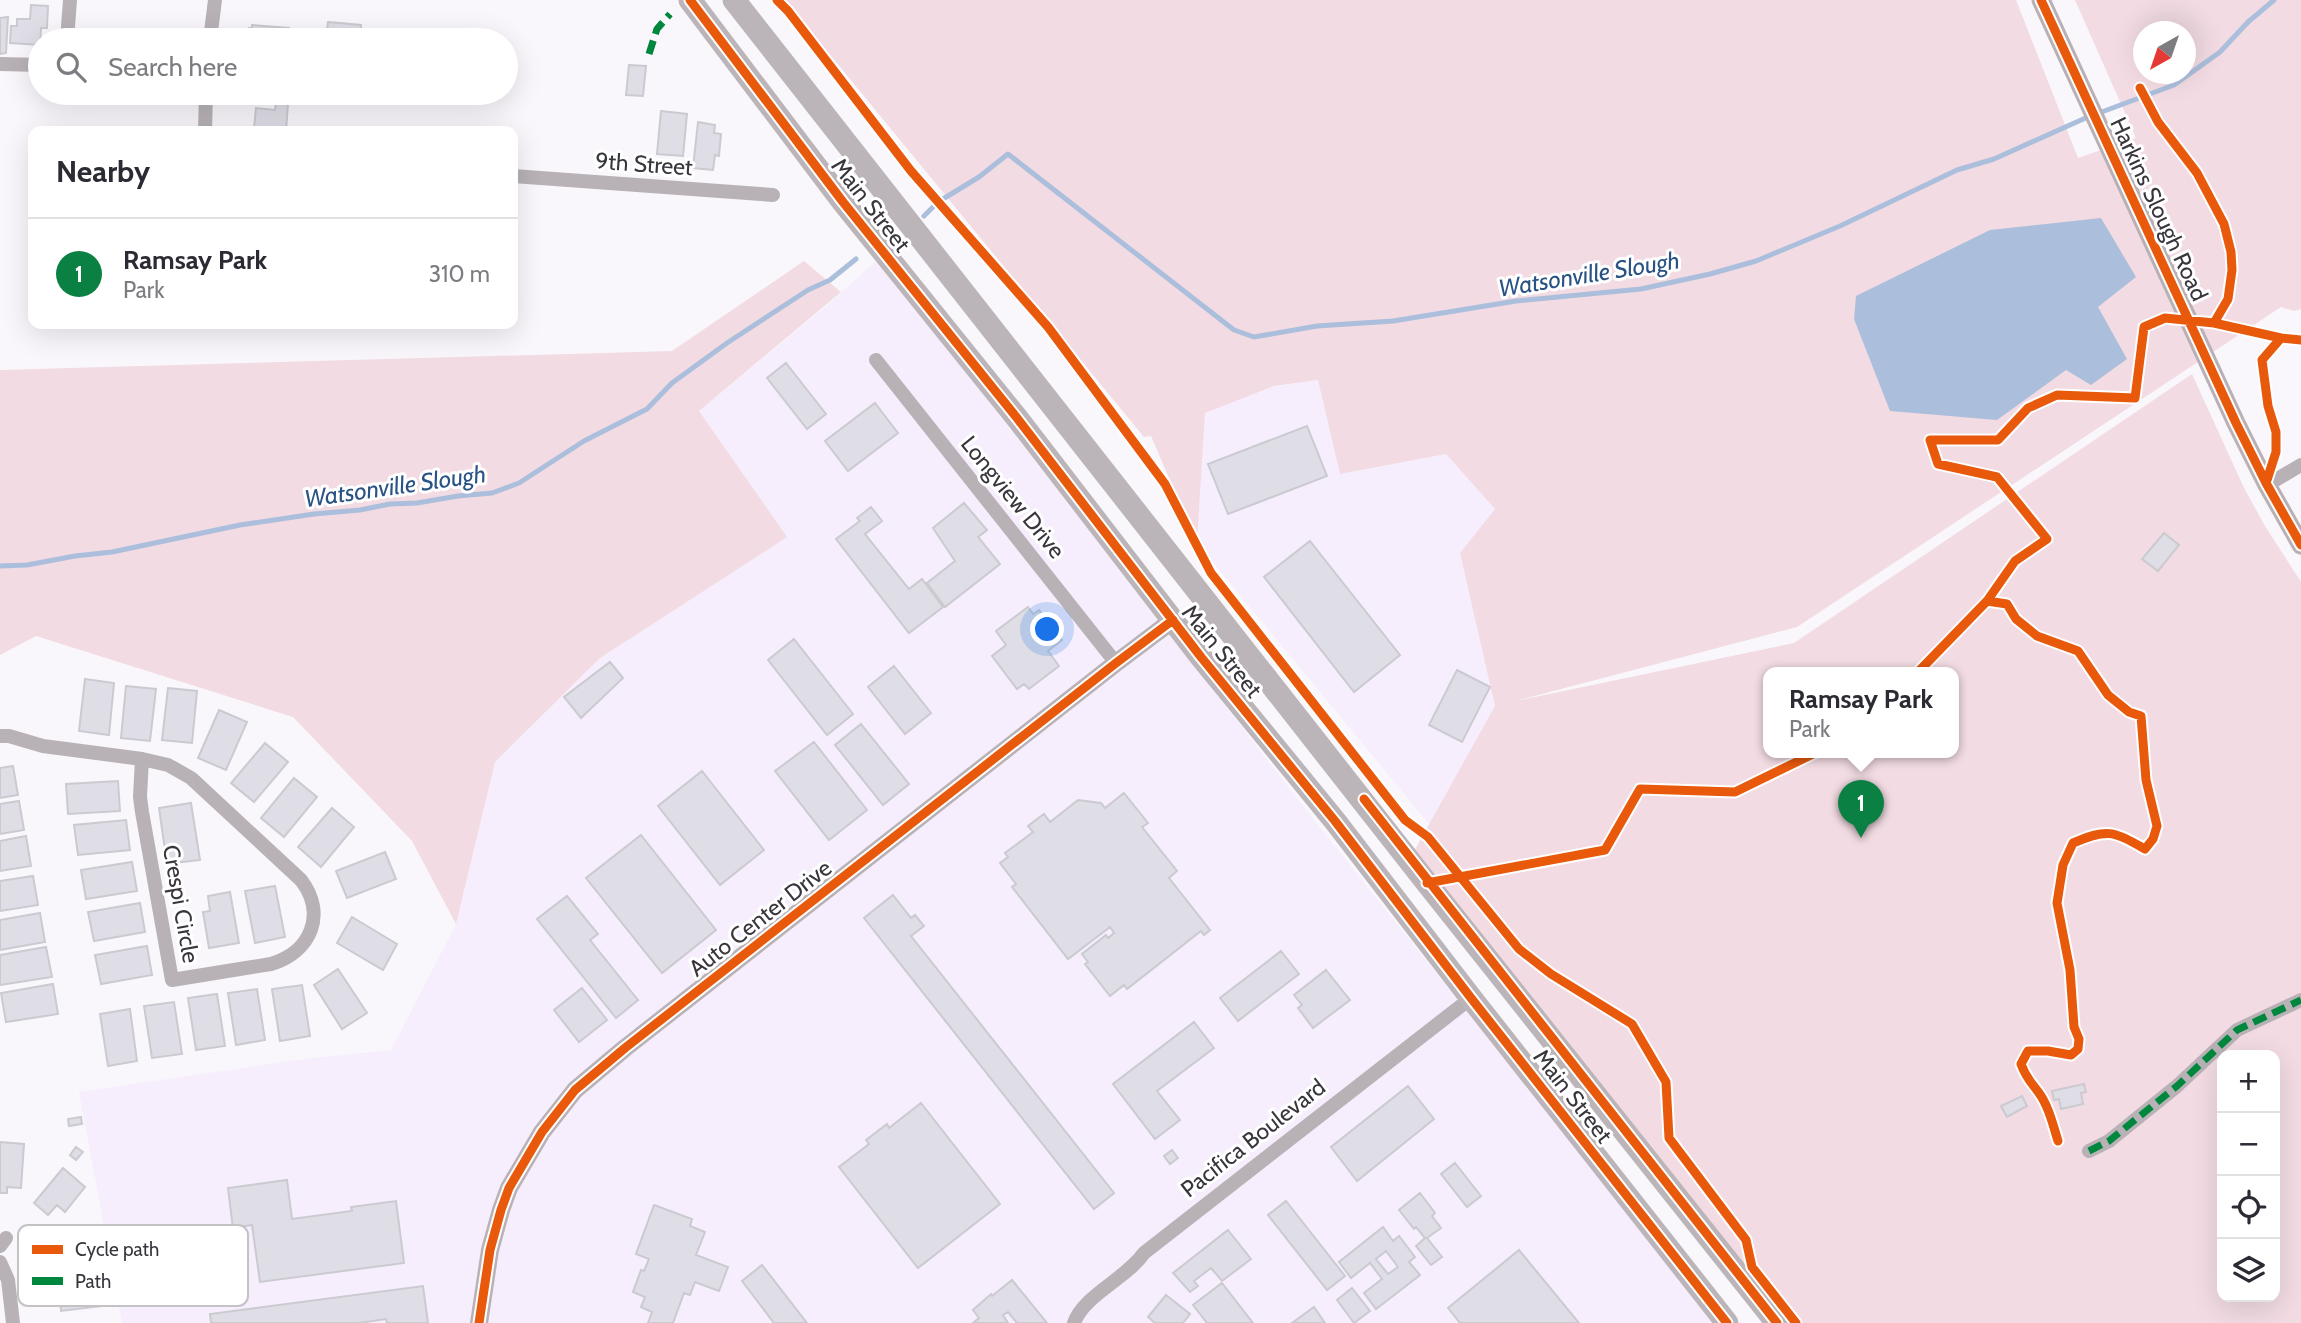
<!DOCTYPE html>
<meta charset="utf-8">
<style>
:root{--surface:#fff;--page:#f7f7f7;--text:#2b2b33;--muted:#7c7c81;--line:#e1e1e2;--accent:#0b8043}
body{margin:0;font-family:Cabin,sans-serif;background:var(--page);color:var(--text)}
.controls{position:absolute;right:21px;bottom:21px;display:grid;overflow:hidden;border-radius:14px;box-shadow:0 7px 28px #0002}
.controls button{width:63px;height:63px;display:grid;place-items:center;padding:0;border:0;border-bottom:2px solid var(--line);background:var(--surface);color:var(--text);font:35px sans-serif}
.compass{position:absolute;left:2133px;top:21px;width:63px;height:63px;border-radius:50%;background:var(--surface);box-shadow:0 7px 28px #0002;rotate:220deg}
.you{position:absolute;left:1048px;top:630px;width:24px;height:24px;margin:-18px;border:5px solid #fff;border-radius:50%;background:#1a73e8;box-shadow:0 0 0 10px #1a73e833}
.badge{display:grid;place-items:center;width:46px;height:46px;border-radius:50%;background:var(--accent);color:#fff;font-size:23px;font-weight:700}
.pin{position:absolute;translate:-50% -58px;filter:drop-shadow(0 2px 4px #0008)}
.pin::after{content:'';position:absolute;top:37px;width:24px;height:21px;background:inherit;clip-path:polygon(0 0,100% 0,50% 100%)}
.popup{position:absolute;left:1763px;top:667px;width:196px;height:91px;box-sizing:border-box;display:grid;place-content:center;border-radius:14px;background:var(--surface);filter:drop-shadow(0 2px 5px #0005);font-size:23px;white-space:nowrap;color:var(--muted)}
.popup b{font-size:26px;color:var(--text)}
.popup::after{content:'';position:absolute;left:50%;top:100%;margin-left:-14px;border:14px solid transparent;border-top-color:var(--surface)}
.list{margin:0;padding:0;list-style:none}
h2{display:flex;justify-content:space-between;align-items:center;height:91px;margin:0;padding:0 28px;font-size:30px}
h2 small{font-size:23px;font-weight:400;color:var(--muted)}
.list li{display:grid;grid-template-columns:46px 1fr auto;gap:21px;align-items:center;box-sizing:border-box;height:112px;padding:0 28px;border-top:2px solid var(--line)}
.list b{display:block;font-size:26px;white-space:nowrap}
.list p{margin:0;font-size:23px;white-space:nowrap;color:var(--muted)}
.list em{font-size:23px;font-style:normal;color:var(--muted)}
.icon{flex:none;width:38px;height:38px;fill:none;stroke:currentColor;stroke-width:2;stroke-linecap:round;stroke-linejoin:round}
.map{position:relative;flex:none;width:2301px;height:1323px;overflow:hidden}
.search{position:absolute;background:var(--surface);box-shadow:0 7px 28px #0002;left:28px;top:28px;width:490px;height:77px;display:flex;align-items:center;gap:18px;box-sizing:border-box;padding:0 24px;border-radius:38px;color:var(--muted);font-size:26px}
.panel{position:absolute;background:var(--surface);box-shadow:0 7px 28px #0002;left:28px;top:126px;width:490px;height:203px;border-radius:14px}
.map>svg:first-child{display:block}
.built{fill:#f6eefc}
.green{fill:#f2dbe2;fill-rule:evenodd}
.water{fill:#abbfdc}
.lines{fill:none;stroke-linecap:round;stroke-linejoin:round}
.stream{stroke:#abbfdc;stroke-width:5}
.building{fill:#dfdee7;stroke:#cbcad0;stroke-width:2;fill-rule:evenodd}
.minor{stroke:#b8b2b6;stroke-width:14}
.tertiary{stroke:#b8b2b6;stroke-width:18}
.secondary{stroke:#b8b0b5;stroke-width:19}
.primary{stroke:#bbb5ba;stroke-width:23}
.quiet{stroke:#00873e;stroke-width:7;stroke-dasharray:14 7;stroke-linecap:butt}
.cycleway-casing{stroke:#fff;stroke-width:13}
.cycleway{stroke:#e8590c;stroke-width:9}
.labels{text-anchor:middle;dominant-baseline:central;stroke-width:6;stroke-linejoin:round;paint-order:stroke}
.street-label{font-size:23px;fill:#39353d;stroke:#fff}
.water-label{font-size:24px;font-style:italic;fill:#295285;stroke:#fff}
.key{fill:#fff;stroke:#c4c2c5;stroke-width:2}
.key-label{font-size:19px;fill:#39353d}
</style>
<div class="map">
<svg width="2301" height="1323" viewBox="0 0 2301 1323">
<rect width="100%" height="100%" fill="#f9f7fb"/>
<path class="built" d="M878,259L1314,820L1716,1323H122L79,1092L296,1060L391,1050L456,924L495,762L600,658L786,537L699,411L824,308Z
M1318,380L1340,474L1446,454L1495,509L1460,553L1496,706L1429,824L1197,543L1206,397Z"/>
<path class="green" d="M785,0H2016L2078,158L2136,138L2075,0H2301V309L2294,311L2281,307L1797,627L1515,701L1794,643L2192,374L2244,488L2265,526L2301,582V1323H1785L1413,853L1495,706L1460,553L1495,509L1446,454L1340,474L1318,380L1274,386L1205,413L1197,543L1151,436L1144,437ZM2144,32H2186V74H2144ZM1768,672H1954V752H1768ZM2222,1055H2275V1297H2222Z
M804,261L841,292L699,411L787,537L600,658L495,762L456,924L412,841L293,717L36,636L0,655V370L672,351Z"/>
<path class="water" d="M2101,218L2136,277L2098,307L2127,359L2091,385L2066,370L1997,420L1890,411L1854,319L1856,296L1990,230Z"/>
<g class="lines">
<path class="stream" d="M2099,113L2174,85L2220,52L2248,22L2274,0
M924,216L938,202L979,177L1008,154L1234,330L1254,337L1317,326L1393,321L1516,301L1641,289L1710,274L1756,261L1840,226L1957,170L1994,159L2090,116
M0,566L27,565L75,556L112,552L240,525L314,514L360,510L390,504L417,503L458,496L492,493L519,483L584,441L647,409L672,383L727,343L808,290L830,280L856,259"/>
</g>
<path class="building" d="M31,5L48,6L47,28H41L40,45L10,43L11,26H17V19H30Z
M8,17L6,53L0,54V18Z
M328,22L361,25L360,40H326Z
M252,25L289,28L288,40H248L249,28H252Z
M297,34L318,36V40H296Z
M629,65L646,66L643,96L626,95Z
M276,103L288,104L286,131L254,128L256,108L275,110Z
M661,111L687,114L683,156L657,154Z
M698,122L715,125L714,133L721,134L719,156L715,155L713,170L693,168Z
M786,363L826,414L807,429L767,378Z
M875,403L898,433L848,471L825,441Z
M1307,426L1327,476L1228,514L1208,464Z
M964,503L987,530L978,537L1000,564L945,607L927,583L955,561L933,528Z
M871,507L882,521L865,534L909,589L922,579L943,607L909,633L836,539L860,521L857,518Z
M2164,533L2179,545L2158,571L2142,559Z
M1310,541L1400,655L1354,692L1264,577Z
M1028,607L1033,614L1039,610L1062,640L1048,651L1059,666L1029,689L1024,684L1017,689L992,656L1006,645L996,631Z
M794,639L853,714L827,735L768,660Z
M610,662L623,678L581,718L564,697Z
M894,666L931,713L905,734L868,687Z
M1457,670L1490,687L1462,742L1429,725Z
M85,679L114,683L109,735L79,731Z
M126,686L156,689L150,741L121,738Z
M168,688L197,691L192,743L162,740Z
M219,710L247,722L226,770L198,758Z
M861,724L909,784L883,805L835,745Z
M814,742L867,810L829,840L775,771Z
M265,743L288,762L254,802L231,783Z
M13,766L18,795L0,798V768Z
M702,771L764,850L720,885L658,806Z
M294,778L317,797L284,837L261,818Z
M118,781L120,811L68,814L66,784Z
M1124,793L1148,823L1142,827L1177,871L1169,878L1210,930L1204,935L1201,931L1127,989L1124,985L1110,996L1085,964L1088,962L1082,954L1106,935L1108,938L1114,933L1110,927L1068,959L1012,887L1016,884L1000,863L1008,857L1005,853L1033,832L1028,826L1044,814L1050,822L1078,800L1101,803L1105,808Z
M19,801L24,830L0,834V804Z
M191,803L200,860L167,864L159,808Z
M332,808L354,827L321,867L298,847Z
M126,820L130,850L78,855L74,825Z
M641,835L716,930L662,973L586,878Z
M26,836L31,866L0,871V841Z
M385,852L396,879L347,898L336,871Z
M132,862L137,891L86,899L81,870Z
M33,876L38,905L0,911V881Z
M275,886L285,937L255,943L245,891Z
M230,892L239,943L209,948L203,912L210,911L208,896Z
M893,895L911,918L915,915L924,926L911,936L1114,1193L1094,1209L864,918Z
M567,896L598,934L590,940L638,1000L616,1018L537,919Z
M140,903L145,932L94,941L88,912Z
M40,913L45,942L0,950V920Z
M352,917L397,944L383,970L337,943Z
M147,946L152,975L101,984L95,955Z
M46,947L52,977L0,985V955Z
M1281,951L1299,974L1238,1021L1220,998Z
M338,969L367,1013L342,1029L314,985Z
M1326,970L1350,1000L1313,1028L1298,1008L1302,1005L1294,995Z
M53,984L58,1014L6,1022L1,993Z
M302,985L310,1036L280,1041L272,989Z
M582,988L607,1020L579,1042L554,1010Z
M257,989L265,1040L236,1045L228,993Z
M217,994L225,1046L196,1050L188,998Z
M174,1002L182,1054L152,1058L144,1006Z
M130,1009L137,1061L108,1066L100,1014Z
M1194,1022L1214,1048L1157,1091L1180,1120L1155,1139L1113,1084Z
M2084,1084L2086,1092L2081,1093L2083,1104L2061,1109L2059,1099L2054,1100L2052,1091Z
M1408,1086L1434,1119L1357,1181L1331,1147Z
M2022,1096L2027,1106L2007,1117L2001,1106Z
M921,1103L1000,1204L918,1268L839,1167L869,1144L866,1140L887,1124L889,1128Z
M81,1117L82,1124L69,1126L68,1119Z
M0,1142L24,1144L21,1188L7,1187V1193H0Z
M76,1147L83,1152L76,1160L70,1155Z
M1172,1150L1178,1158L1170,1164L1164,1156Z
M1455,1163L1481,1196L1467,1207L1441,1174Z
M63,1168L85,1187L65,1212L57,1205L48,1215L34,1203Z
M287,1180L292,1219L352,1211L351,1207L396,1201L404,1263L260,1282L252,1225L233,1228L228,1188Z
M1420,1193L1435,1213L1432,1216L1441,1228L1427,1238L1442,1257L1431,1265L1416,1246L1425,1238L1416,1227L1414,1229L1399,1210Z
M1286,1201L1345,1276L1327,1290L1268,1215Z
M654,1205L692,1219L690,1226L705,1232L696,1255L728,1267L719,1291L695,1282L690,1295L684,1293L673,1323H648L652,1312L641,1307L645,1297L633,1292L641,1270L644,1271L649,1259L636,1254Z
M1383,1227L1393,1241L1399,1236L1415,1257L1409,1262L1420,1275L1376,1309L1364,1293L1382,1279L1370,1263L1351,1278L1339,1262ZM1386,1251L1398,1267L1388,1274L1376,1259Z
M1228,1230L1251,1259L1222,1281L1211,1268L1194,1281L1198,1286L1190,1292L1173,1273Z
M94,1235L98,1265L52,1271L50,1252L64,1250L62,1239Z
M1519,1250L1579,1323H1460L1448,1308Z
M762,1265L807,1323H774L742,1281Z
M89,1276L91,1287L100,1286L103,1306L61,1311L60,1298L46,1300L44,1282Z
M1012,1280L1047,1323H1017L1008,1312L1003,1315L1008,1323H973L979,1318L973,1310L991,1294L992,1296Z
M1222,1283L1253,1323H1207L1193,1305Z
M423,1286L428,1323H387L386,1319L359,1323H211L210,1314Z
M1352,1288L1370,1311L1354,1323L1337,1300Z
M1166,1295L1190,1314L1183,1323H1155L1148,1317Z
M1314,1307L1325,1323H1292Z"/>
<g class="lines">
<path class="minor" d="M67,40L70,0
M210,40L215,0
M0,64L40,65
M205,131L206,93
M513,176L773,195
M876,360L1116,663
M2267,485L2301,465
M0,736H9L43,746L142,759
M142,759L168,765L191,778L301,880C327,914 311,952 271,964L172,980L142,812L140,797Z
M2089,1151L2109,1141L2177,1086L2237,1030L2301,1000
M0,1246L6,1238
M0,1262L8,1280L13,1323
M1074,1323C1084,1295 1126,1279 1144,1253L1471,998"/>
<path class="tertiary" d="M479,1323L490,1250L501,1210L509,1188L542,1132L575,1090L625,1048L1116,663L1173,620"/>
<path class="secondary" d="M2041,0L2236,423L2266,483L2301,545"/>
<path class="primary" d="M690,0L843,202L1017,418L1201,657L1335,821L1471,998L1727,1323
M734,0L1427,883L1777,1323"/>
<path class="quiet" d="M649,54L657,29L670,14
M2089,1151L2109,1141L2177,1086L2237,1030L2301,1000"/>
<defs>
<path id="cycleway" d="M690,0L843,202L1017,418L1201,657L1335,821L1471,998L1727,1323
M777,0L788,11L911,171L1048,327L1165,484L1211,573L1405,820L1428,837L1519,949L1551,974L1632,1024L1666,1082L1669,1138L1746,1240L1752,1267L1796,1323
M2041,0L2236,423L2266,483L2301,545
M2140,88L2158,122L2197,173L2224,224L2231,252L2232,270L2228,299L2214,323
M2266,483L2276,452V432L2268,406L2262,360L2281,338
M1987,601L2007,604L2016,619L2037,636L2078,651L2108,695L2129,712L2141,716L2146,780L2157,826L2153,839L2145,849C2113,831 2108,828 2073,843L2063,865L2057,903L2070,970L2074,1027L2079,1039L2078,1049L2071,1055L2048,1051H2028L2021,1064C2026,1078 2031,1082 2039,1093C2049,1107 2053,1125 2058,1141
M1918,672L1987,601L2015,561L2047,539L1997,477L1938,464L1930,440H1998L2028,408L2057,395L2135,398L2144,327L2165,318L2214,323L2281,338L2301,340
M1364,799L1777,1323
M1427,883L1605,850L1640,789L1735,792L1817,752
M479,1323L490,1250L501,1210L509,1188L542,1132L575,1090L625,1048L1116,663L1173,620"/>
</defs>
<use href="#cycleway" class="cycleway-casing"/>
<use href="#cycleway" class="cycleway"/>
</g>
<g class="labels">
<g class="street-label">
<text transform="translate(644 164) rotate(4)">9th Street</text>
<text transform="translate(871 205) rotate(52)">Main Street</text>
<text transform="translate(2159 209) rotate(65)">Harkins Slough Road</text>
<text transform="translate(1013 497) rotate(51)">Longview Drive</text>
<text transform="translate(1222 651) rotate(51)">Main Street</text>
<text transform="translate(181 904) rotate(80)">Crespi Circle</text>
<text transform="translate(760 918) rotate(-38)">Auto Center Drive</text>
<text transform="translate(1573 1096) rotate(52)">Main Street</text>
<text transform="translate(1253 1138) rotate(-38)">Pacifica Boulevard</text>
</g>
<g class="water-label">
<text transform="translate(1589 274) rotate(-9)">Watsonville Slough</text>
<text transform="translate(395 486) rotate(-8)">Watsonville Slough</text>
</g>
</g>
<rect x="18" y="1225" width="230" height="81" rx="10" class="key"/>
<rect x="32" y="1245" width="31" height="9" fill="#e8590c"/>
<rect x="32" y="1277" width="31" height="8" fill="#00873e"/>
<g class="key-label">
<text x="75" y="1256">Cycle path</text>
<text x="75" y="1288">Path</text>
</g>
</svg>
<div class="controls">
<button>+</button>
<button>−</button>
<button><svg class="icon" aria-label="locate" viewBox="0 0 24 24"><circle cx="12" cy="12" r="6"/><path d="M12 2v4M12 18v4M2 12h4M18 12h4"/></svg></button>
<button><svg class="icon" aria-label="layers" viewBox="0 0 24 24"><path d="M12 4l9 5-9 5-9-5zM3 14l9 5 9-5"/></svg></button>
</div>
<svg class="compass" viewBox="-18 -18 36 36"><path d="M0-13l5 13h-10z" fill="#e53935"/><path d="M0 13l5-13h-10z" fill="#7c7c81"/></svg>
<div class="you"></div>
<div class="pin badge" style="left:1861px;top:838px">1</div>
<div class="popup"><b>Ramsay Park</b>Park</div>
<div class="search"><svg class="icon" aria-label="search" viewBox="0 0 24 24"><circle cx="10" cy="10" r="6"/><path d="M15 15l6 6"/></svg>Search here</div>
<section class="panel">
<h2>Nearby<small></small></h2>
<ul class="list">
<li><span class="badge">1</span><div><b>Ramsay Park</b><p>Park</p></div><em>310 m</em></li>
</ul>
</section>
</div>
